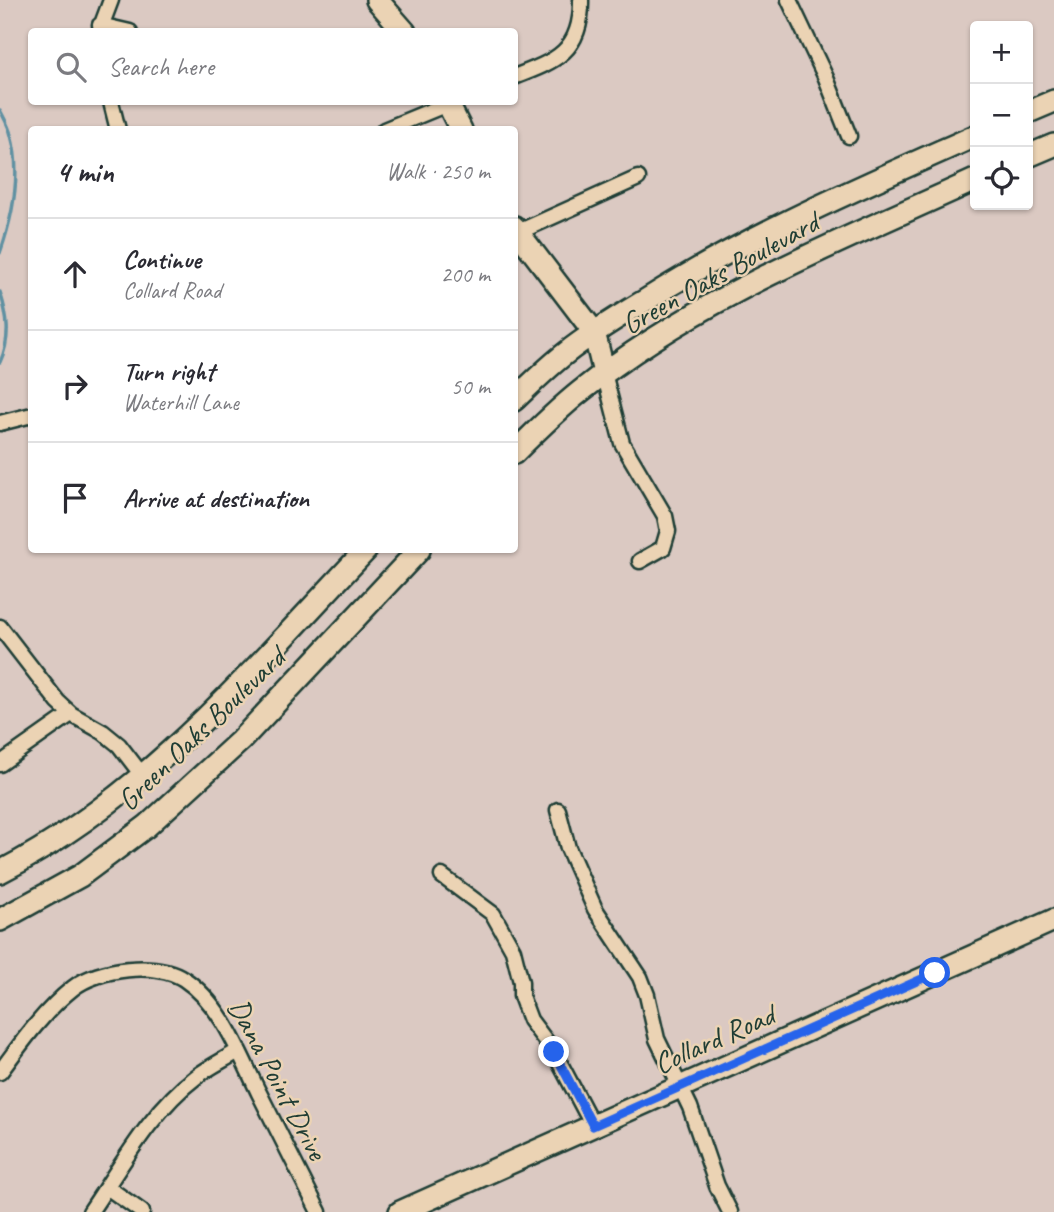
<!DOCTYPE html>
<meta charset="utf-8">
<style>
:root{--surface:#fff;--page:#f2f2f3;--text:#2b2b33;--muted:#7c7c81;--line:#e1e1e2}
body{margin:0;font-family:Caveat,sans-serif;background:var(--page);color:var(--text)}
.controls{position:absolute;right:21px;top:21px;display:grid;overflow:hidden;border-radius:7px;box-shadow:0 2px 5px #0004}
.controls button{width:63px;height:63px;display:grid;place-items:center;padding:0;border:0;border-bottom:2px solid var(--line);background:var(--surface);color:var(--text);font:35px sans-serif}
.stop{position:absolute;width:21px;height:21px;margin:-16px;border:5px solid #2563eb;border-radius:50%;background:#fff}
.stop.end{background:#2563eb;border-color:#fff;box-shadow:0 2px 7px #0008}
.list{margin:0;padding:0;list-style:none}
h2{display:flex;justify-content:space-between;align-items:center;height:91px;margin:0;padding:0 28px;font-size:30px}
h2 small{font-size:23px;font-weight:400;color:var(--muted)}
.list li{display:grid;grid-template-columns:46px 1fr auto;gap:21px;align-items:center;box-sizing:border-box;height:112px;padding:0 28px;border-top:2px solid var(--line)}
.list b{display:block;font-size:26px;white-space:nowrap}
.list p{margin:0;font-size:23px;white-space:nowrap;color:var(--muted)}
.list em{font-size:23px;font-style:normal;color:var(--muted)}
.icon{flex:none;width:38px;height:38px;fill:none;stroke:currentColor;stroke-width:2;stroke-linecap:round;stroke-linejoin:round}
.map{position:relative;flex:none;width:1054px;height:1212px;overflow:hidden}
.search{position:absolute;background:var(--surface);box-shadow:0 2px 5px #0004;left:28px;top:28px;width:490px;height:77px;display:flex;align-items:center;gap:18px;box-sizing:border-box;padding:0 24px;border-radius:7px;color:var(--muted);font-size:26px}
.panel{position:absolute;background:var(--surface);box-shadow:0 2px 5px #0004;left:28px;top:126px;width:490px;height:427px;border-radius:7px}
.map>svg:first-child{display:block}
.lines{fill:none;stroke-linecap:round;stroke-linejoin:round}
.stream{stroke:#6091a2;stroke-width:3.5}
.street-casing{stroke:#1f3d34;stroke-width:19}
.secondary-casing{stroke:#1f3d34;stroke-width:26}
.street{stroke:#ebd3b4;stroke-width:14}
.secondary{stroke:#ebd3b4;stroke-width:21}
.route{stroke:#2563eb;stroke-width:9}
.labels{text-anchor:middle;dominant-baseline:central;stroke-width:5;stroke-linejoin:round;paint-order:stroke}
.street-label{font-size:30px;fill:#1f3d34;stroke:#ebd3b4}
</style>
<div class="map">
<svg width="1054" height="1212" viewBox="0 0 1054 1212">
<rect width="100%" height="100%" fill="#dbc9c2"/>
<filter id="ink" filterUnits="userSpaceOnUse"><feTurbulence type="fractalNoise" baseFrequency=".0143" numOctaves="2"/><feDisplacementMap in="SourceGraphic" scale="14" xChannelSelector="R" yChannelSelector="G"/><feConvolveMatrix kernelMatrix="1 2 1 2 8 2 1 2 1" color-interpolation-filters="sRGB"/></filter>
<g filter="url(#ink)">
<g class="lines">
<path class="stream" d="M0,110C4,118 9,126 11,135C22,174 13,216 0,253
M0,292C8,317 11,338 0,362"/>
<defs>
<path id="street" d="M789,0L826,78L849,136
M100,25L130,32
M99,32L111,0
M514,77C556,61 582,51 581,0
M111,102L118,130
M384,130L452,102
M514,234L638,178
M604,373L622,443L665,516L668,531L663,548L640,561
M0,423L32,415
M0,627L58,702L71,714L103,732L119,745L142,775
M0,764L71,714
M558,810L568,848L595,909L640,977L647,995L657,1039L690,1107L717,1186L730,1212
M442,876L493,914L513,950L521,982V996L530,1020L554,1052L593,1126
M0,1072C22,1042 44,1011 73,988C98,968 157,961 184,979C222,1004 240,1055 259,1093C279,1133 299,1172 319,1212
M107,1187L142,1212
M90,1212C122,1165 151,1111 196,1077C209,1067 224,1060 238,1051"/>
<path id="secondary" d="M377,0L405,32
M447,102L461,130
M1028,112L1054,101
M1028,156L1054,145
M514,227L594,332L604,373
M514,400C531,384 548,367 566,353C591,333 618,317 646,300C750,234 863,186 975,136
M514,453C536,431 557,410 581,391C698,297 840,242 975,180
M0,872C147,797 255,667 366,550
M0,920L80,876L147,826L240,741L419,550
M400,1212L1054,920"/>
</defs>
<use href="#street" class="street-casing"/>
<use href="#secondary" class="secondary-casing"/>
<use href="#street" class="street"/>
<use href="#secondary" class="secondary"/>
</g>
</g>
<g class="lines" filter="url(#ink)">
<path class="route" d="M554,1052L593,1126L935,973"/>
</g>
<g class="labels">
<g class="street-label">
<text transform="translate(720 273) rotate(-29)">Green Oaks Boulevard</text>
<text transform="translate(201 729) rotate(-44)">Green Oaks Boulevard</text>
<text transform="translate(714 1039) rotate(-24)">Collard Road</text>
<text transform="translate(278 1079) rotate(62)">Dana Point Drive</text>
</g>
</g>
</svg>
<div class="controls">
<button>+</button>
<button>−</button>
<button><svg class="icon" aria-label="locate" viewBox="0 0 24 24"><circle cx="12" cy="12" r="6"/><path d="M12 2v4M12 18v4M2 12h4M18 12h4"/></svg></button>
</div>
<div class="stop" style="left:935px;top:973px"></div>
<div class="stop end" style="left:554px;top:1052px"></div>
<div class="search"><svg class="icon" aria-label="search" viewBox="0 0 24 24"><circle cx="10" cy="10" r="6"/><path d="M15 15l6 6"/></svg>Search here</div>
<section class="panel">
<h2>4 min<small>Walk · 250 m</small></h2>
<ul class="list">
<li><svg class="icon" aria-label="ahead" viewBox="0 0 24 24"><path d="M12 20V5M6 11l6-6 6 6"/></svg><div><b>Continue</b><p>Collard Road</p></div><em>200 m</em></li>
<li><svg class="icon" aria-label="right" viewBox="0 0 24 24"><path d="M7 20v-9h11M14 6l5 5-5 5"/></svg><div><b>Turn right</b><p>Waterhill Lane</p></div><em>50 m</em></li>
<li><svg class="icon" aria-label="arrive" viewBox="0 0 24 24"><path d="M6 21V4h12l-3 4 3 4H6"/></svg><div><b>Arrive at destination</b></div></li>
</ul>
</section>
</div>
